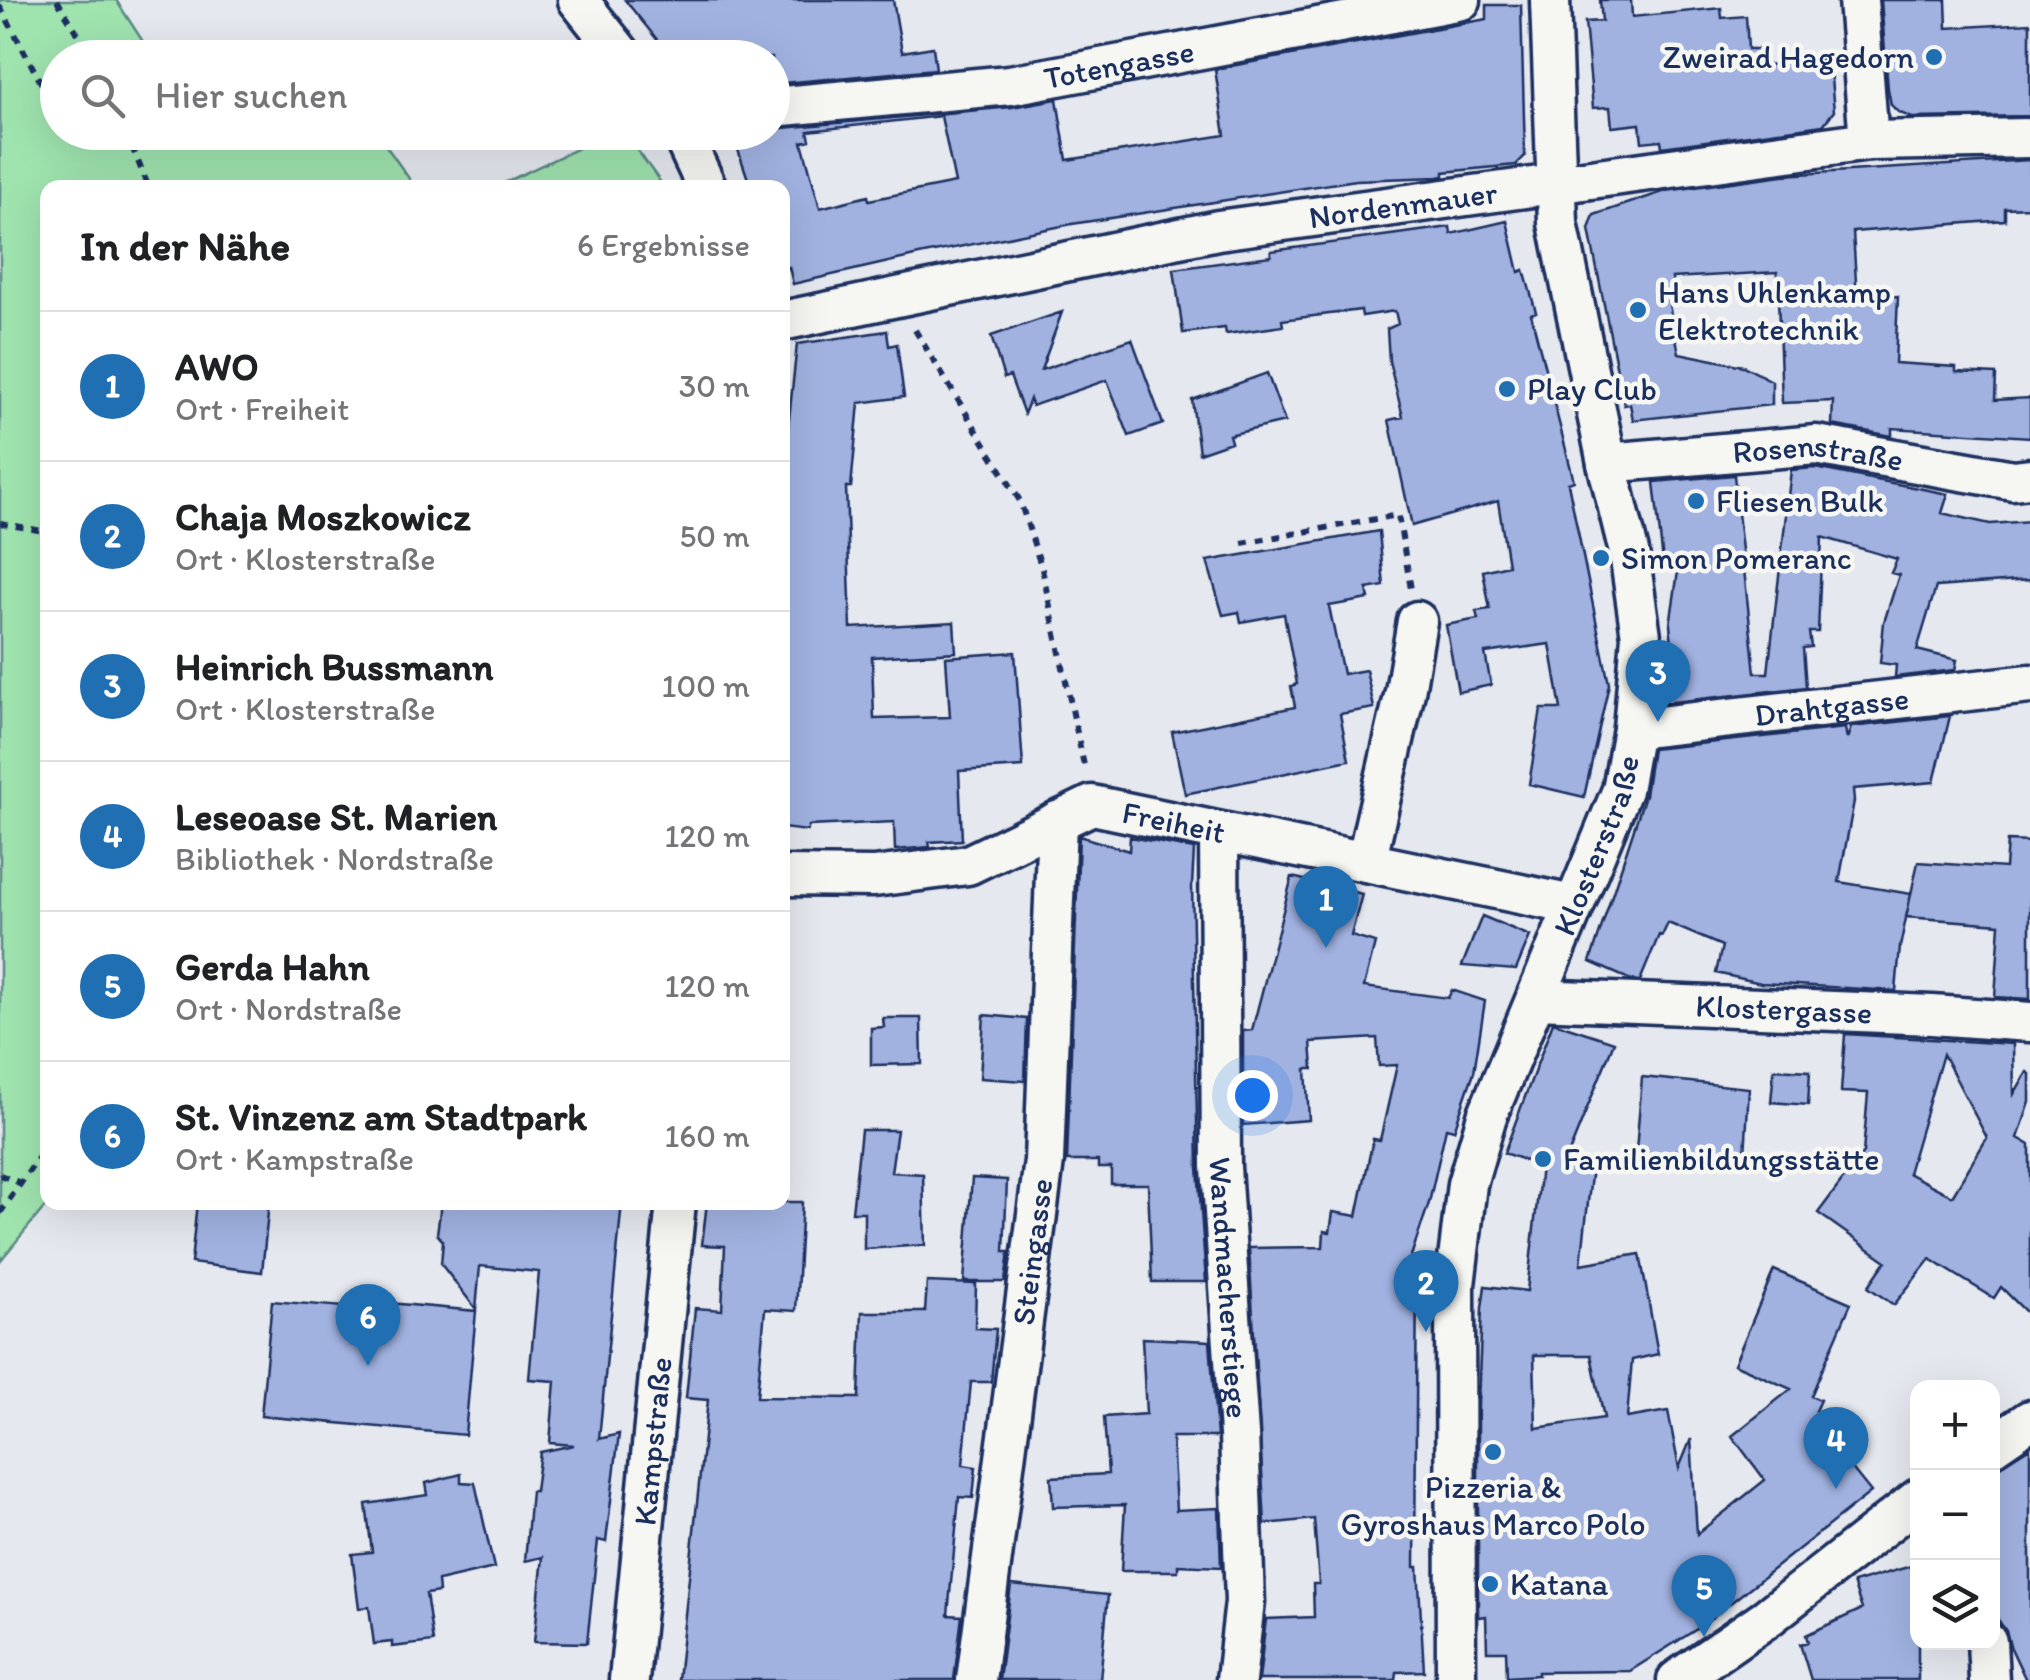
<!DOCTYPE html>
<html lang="de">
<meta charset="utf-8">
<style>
:root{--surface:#fff;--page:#f2f2f2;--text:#202124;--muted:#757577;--line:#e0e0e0;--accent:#1f6fb2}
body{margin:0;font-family:Itim,sans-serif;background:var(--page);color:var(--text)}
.controls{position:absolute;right:30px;bottom:30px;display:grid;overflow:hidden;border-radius:20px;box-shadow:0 10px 40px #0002}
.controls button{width:90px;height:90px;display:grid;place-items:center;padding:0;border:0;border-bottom:2px solid var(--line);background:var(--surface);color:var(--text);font:50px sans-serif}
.you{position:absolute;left:1252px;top:1095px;width:35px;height:35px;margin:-25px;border:8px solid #fff;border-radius:50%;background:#1a73e8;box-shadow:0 0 0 15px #1a73e833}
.badge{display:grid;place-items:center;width:65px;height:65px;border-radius:50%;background:var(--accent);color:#fff;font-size:32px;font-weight:700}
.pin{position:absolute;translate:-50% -82px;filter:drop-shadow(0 2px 5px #0008)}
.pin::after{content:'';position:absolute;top:52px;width:35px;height:30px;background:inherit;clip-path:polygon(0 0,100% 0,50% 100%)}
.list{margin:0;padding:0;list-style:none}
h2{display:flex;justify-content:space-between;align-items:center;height:130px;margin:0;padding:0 40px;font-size:42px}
h2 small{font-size:32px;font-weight:400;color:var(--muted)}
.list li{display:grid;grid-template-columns:65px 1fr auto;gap:30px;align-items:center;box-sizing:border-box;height:150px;padding:0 40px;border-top:2px solid var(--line)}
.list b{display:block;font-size:38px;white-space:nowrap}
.list p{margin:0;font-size:32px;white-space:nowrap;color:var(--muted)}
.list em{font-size:32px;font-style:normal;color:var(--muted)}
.icon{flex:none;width:55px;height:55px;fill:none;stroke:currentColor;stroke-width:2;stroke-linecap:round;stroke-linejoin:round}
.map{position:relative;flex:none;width:2030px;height:1680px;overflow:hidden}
.search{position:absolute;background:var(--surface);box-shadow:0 10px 40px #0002;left:40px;top:40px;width:750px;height:110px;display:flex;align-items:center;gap:25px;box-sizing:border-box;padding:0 35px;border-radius:55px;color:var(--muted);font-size:38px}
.panel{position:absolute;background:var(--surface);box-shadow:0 10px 40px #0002;left:40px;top:180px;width:750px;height:1030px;border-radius:20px}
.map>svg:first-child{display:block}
.green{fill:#9fe3af;stroke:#5d8986;stroke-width:2.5}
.building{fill:#a1b2e1;stroke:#1b2f5e;stroke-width:2.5;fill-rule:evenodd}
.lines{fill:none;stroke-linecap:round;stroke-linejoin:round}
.minor-casing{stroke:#1b2f5e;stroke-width:45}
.path{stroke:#1b2f5e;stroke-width:6;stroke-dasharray:8 8;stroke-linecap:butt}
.minor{stroke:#f6f6f2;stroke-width:38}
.poi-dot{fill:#1f6fb2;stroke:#f6f6f2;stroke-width:4}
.labels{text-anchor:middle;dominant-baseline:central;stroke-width:9;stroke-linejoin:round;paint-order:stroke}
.poi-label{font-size:32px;fill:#1b2f5e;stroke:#f6f6f2;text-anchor:start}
.street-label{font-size:32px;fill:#1b2f5e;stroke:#f6f6f2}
</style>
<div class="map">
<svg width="2030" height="1680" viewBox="0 0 2030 1680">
<rect width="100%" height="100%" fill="#e5e8ef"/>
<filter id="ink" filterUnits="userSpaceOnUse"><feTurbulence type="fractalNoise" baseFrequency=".01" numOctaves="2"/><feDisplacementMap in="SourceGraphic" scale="20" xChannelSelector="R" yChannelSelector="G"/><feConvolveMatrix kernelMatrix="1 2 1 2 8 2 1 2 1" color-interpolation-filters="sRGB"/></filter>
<g filter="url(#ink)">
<path class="green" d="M0,0H116L153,57L58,58V132L377,133L415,187L48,188V1203L0,1261Z
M610,133H625L664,187H495Z"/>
<path class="building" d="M625,0H893L902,52L933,47L936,69L772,84V58H672Z
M1600,0H1631L1632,17L1721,8L1722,18L1746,16L1748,49H1759L1760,66L1829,57L1834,111L1823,125L1662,147L1661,140L1642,142L1640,124L1612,127L1610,107L1593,108L1585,22L1602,21Z
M1881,0H1946L1947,28L2030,23V116L1912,118L1898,112L1891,105L1888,89Z
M1487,5H1521L1525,156L1516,165L1444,172V176L1438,177L1356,180L1072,224L919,255L793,284L789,267L782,269V188H751L732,132H772V129L1012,107L1057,99L1067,160L1225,135L1215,69L1487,19ZM941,116L955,183L869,200L868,196L820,208L802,142L810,140L808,131Z
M2030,160V207L2005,208V220L1853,232L1857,298L1898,296L1895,363L1956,367V372L1996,374L1995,400L2030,398V437L1892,428V436L1832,425L1833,401L1782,403L1777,272L1672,278L1674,293L1667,295L1679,353L1743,366L1772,381V405L1633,420L1630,404L1624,405L1589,229L1594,215L1666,191L1783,175Z
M1507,221L1519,272L1524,270L1536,312L1531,314L1574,481L1568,483L1609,684L1584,797L1529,784L1541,709H1561L1550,644L1485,653L1491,685L1458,692L1446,625L1478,619L1476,611L1490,609L1483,571L1508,565L1498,501L1412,526L1389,420L1403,417L1389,361L1387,329L1398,324L1395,311L1362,316L1361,310L1282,320L1283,326L1226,334L1225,328L1183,333L1174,269L1271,256V251L1450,227L1451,234Z
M1062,312L1041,370L1132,339L1163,424L1129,436L1107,380L1032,406L1030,399L1024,414L1010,376L1004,378L991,336Z
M887,331L889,346L897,344L904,397L859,403L851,487H846L851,628L954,622L956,652L872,657L874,719L950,717L946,657L1015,652L1023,767L959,771L962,840L929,842L930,847L895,850L894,822L809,826L807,831L782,828V484L797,344Z
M1267,373L1285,422L1229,435L1231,442L1199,453L1192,400Z
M1815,468L1948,494L1942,513L1990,524L2030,521V580L1936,587L1917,650L1957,660L1955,670L1895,677L1896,665L1880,663L1884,622L1899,575L1891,573L1897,559L1822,537L1818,632H1809L1811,647L1803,648L1806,687L1664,703L1665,682L1676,681L1670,625L1679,565L1663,562L1654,482L1734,475L1755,673H1768L1791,470Z
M1379,531L1384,586L1367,589L1369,599L1329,606L1343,674L1366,670L1374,708L1340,714L1349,760L1185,794L1172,732L1295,707L1291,686L1297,684L1284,614L1241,622L1239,612L1223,615L1207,561Z
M1950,716L1934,782L1853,789L1854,801L1839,882L1911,894L1900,947L1896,991L1761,983L1716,973L1722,946L1668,923L1662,936L1659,935L1640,981L1631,980L1590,962L1645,795L1652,749L1845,728L1847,739L1851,727Z
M1079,836L1129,851L1130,837L1194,849L1192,886L1198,1167L1206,1282H1152L1148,1184H1111V1168H1098V1161H1067Z
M2007,841L2030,842V999L1995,997L2000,924L1906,917L1918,862L2005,868Z
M1292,877L1362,894L1351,936L1375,943L1364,987L1448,998L1452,990L1485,1001L1474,1072L1454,1130L1446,1128L1429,1203L1410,1259L1417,1261L1415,1567H1418L1424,1671L1397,1672L1396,1680H1259L1266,1619L1314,1617L1313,1584H1319L1314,1519L1265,1524L1249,1248L1323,1247L1324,1231L1330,1232L1333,1212L1357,1216L1373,1139L1380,1140L1397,1065L1379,1066L1377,1038L1311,1042L1313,1069H1306L1309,1120L1243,1125V1031L1252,1030Z
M1482,916L1530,936L1516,970L1462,966Z
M984,1015L1027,1019L1025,1081L980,1078Z
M883,1018H921L922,1064L871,1065V1028L884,1027Z
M1553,1022L1614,1042L1564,1165L1592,1167L1581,1264L1640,1254L1658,1354L1632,1360L1627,1418L1668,1411L1679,1468L1691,1439L1697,1534L1765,1480L1732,1436L1791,1389L1734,1364L1774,1270L1851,1303L1811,1396L1820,1400L1815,1411L1832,1419L1850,1442L1838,1451L1871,1492L1700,1627L1630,1671L1538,1672V1675L1507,1677L1506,1651H1487L1486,1616L1478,1617V1404L1482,1308L1485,1286L1527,1291L1541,1166L1504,1153ZM1534,1355H1591L1604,1418L1536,1428Z
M1845,1034L2013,1044L2014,1094L2027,1072L2030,1074V1102L2018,1138L2030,1145V1316L2001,1287L1994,1298L1930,1259L1894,1305L1868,1287L1886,1261L1818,1213L1863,1153L1868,1093L1841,1092ZM1943,1054L1987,1138L1952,1196L1908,1173Z
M1774,1069L1810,1071L1808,1105L1771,1102Z
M1642,1077L1749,1088L1745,1155L1674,1150L1673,1165L1635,1164Z
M861,1130H897L891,1172L923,1174L925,1245L864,1249V1212H852Z
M972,1178L1007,1180L1004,1252H1009L1005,1282H964Z
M197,1202H269L262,1272L191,1263Z
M463,1202L548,1206L549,1202H622L599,1439L619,1434L606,1542L598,1540L587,1643L534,1642L543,1557L525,1561L531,1491H535L540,1452L574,1445L550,1443L555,1381L529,1379L539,1272L480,1266L476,1309L441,1264L443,1241L437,1234L441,1203L463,1205Z
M707,1202H802L796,1311L765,1309L757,1397L859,1398L862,1312H925L927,1282L976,1284L975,1328L996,1329L991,1382H971L963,1465L976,1467L973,1498L959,1497L948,1615L962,1616L954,1680H678L708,1400L686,1398L695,1308L722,1310L725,1246L702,1245Z
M356,1300L476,1311L465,1435L261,1416L272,1301L356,1308Z
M1142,1338L1210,1341L1217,1437H1172L1176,1510L1219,1508L1221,1567L1178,1565V1571H1121L1125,1505L1053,1507L1051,1477L1108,1474L1104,1417L1146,1414Z
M2030,1447V1680H2026L2010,1646L2006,1631L1992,1611V1471Z
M461,1474V1482L475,1483L494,1568L438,1581L439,1592L426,1594L433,1642L392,1647V1642L374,1644L369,1607L359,1608L352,1554L372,1552L366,1504L428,1495L426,1483Z
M1918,1564V1680H1811L1800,1644L1808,1642L1806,1635L1862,1609L1853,1583Z
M1011,1585L1108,1595L1100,1680H999Z"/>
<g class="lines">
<defs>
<g id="minor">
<path d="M578,0L624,58"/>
<path d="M1858,0L1869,141"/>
<path id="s1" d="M772,107L1010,85L1461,0"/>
<path d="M681,132L707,188"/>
<path id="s2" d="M782,321L1218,230L1869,141L2030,138"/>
<path id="s3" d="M1607,463L1816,445L2013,480L2030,478"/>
<path id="s4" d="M1633,729L2030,684"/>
<path id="s5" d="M1219,833L1221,1167L1239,1434L1245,1602L1236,1680"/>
<path d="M1366,862L1405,692L1417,621"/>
<path id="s6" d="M782,876L874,877L968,865L1092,805L1573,905"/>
<path id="s7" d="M1536,999L1932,1015L2030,1022"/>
<path d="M1992,1446L2030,1420"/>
<path d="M1987,1642L1989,1680"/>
<path id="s8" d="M629,1680L676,1202"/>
<path id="s9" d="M976,1680L1044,1161L1057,821"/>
<path id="s10" d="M1456,1680L1455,1285L1467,1184L1487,1116L1622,790L1633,729L1641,636L1629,552L1607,463L1558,223L1550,0"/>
<path d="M1677,1680L1768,1617L1918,1499"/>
</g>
</defs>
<use href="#minor" class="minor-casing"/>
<path class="path" d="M57,0L93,58
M0,6L45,90L58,85
M126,132L149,188
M915,330L1020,501L1042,569L1085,770
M0,523L48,532
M1242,543L1398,515L1411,589
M0,1175L21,1183
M0,1213L48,1144"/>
<use href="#minor" class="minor"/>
</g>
</g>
<g class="poi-dot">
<circle cx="1934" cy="57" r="10"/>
<circle cx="1638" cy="310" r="10"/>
<circle cx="1507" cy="389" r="10"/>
<circle cx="1696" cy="501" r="10"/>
<circle cx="1601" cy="558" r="10"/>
<circle cx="1543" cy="1159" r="10"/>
<circle cx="1493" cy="1452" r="10"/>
<circle cx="1490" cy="1584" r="10"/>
</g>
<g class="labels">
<g class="poi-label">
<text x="1914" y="57" text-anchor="end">Zweirad Hagedorn</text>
<text x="1658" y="292">Hans Uhlenkamp<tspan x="1658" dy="37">Elektrotechnik</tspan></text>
<text x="1527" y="389">Play Club</text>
<text x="1716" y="501">Fliesen Bulk</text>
<text x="1621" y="558">Simon Pomeranc</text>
<text x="1563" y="1159">Familienbildungsstätte</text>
<text x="1493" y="1487" text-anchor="middle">Pizzeria &amp;<tspan x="1493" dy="37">Gyroshaus Marco Polo</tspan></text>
<text x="1510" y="1584">Katana</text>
</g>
<g class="street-label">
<text stroke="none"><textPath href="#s1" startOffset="350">Totengasse</textPath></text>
<text stroke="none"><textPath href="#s2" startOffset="632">Nordenmauer</textPath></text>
<text stroke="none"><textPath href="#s3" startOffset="212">Rosenstraße</textPath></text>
<text stroke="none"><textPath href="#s4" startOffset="200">Drahtgasse</textPath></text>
<text stroke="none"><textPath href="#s6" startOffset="408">Freiheit</textPath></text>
<text stroke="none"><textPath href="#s10" startOffset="860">Klosterstraße</textPath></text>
<text stroke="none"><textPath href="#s7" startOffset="248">Klostergasse</textPath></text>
<text stroke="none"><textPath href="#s9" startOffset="432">Steingasse</textPath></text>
<text stroke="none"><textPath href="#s5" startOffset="455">Wandmacherstiege</textPath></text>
<text stroke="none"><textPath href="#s8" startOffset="240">Kampstraße</textPath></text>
</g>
</g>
</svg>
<div class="controls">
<button>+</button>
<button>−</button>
<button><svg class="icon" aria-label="layers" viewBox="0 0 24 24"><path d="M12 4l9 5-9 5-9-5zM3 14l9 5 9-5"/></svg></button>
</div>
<div class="you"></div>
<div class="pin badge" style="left:1326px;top:948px">1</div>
<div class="pin badge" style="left:1426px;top:1332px">2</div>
<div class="pin badge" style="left:1658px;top:722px">3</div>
<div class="pin badge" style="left:1836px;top:1489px">4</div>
<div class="pin badge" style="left:1704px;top:1637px">5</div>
<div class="pin badge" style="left:368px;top:1366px">6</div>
<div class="search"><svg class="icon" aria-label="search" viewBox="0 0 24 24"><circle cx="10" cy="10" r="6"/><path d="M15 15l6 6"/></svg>Hier suchen</div>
<section class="panel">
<h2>In der Nähe<small>6 Ergebnisse</small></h2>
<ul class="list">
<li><span class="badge">1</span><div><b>AWO</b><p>Ort · Freiheit</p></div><em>30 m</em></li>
<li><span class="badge">2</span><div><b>Chaja Moszkowicz</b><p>Ort · Klosterstraße</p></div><em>50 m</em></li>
<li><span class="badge">3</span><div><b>Heinrich Bussmann</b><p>Ort · Klosterstraße</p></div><em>100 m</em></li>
<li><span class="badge">4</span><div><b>Leseoase St. Marien</b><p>Bibliothek · Nordstraße</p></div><em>120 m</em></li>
<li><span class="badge">5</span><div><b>Gerda Hahn</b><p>Ort · Nordstraße</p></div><em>120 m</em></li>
<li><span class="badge">6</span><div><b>St. Vinzenz am Stadtpark</b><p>Ort · Kampstraße</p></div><em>160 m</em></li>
</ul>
</section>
</div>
